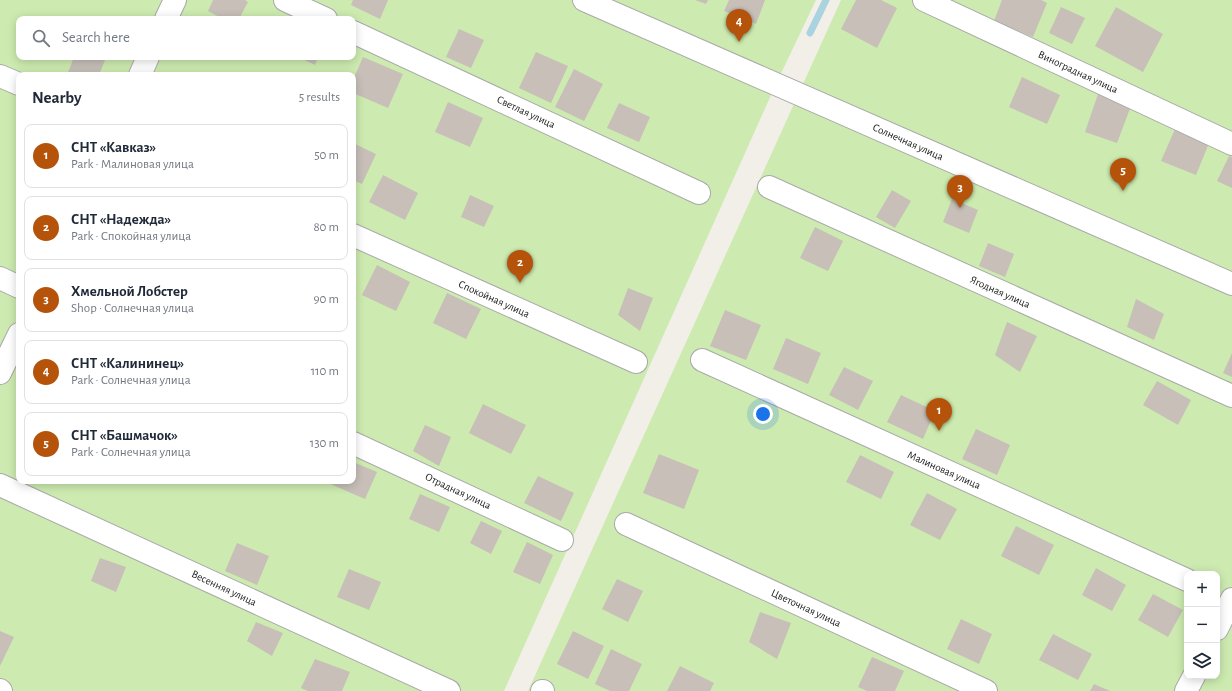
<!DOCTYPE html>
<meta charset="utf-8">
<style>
:root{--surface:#fff;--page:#f2f2f3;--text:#1f2937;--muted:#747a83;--line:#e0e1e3;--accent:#b45309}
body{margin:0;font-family:"Alegreya Sans",sans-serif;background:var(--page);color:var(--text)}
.controls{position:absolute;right:12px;bottom:12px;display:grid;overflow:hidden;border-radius:8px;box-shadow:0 2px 10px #0003}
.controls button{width:36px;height:36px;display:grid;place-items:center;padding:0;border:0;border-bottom:1px solid var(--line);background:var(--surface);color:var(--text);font:20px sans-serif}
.you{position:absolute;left:763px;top:414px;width:14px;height:14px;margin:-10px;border:3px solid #fff;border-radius:50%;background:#1a73e8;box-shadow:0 0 0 6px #1a73e833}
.badge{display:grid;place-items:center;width:26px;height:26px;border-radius:50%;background:var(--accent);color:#fff;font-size:13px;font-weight:700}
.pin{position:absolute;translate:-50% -33px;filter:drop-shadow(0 1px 2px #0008)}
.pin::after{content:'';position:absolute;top:21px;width:14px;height:12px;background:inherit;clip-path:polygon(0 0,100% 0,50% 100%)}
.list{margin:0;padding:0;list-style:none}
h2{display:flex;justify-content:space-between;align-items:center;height:52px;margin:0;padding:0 16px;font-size:17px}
h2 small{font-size:13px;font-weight:400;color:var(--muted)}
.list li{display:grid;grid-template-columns:26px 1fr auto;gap:12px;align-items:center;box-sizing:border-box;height:64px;margin:0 8px 8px;padding:0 8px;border:1px solid var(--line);border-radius:8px}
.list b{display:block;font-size:15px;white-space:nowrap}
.list p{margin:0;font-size:13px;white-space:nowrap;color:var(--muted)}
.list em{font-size:13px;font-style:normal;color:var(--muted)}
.icon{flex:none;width:22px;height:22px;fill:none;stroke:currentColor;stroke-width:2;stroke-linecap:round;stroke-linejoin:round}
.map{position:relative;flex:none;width:1232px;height:691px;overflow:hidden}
.search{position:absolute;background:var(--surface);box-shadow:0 2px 10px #0003;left:16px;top:16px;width:340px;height:44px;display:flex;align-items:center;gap:10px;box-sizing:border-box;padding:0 14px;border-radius:8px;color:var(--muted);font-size:15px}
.panel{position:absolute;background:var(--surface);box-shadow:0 2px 10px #0003;left:16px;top:72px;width:340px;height:412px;border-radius:8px}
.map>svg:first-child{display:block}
.grass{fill:#cdebb0;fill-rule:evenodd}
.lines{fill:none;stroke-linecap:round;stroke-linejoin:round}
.stream{stroke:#aad3df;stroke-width:7}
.building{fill:#c7bfb8}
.minor-casing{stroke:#a9a9a9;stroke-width:24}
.tertiary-casing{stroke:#a9a9a9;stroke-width:24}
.minor{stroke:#fff;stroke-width:22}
.tertiary{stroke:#fff;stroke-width:22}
.labels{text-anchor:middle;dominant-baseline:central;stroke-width:4;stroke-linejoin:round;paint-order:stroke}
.street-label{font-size:11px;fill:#222;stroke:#fff}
</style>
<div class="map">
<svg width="1232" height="691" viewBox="0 0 1232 691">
<rect width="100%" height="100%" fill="#f2efe9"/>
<path class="grass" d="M0,0H816L776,84L504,691H0ZM19,19H353V57H19ZM19,75H353V481H19Z
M841,0H1232V691H528ZM1187,574H1217V676H1187Z"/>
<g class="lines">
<path class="stream" d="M810,33L826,0"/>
</g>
<path class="building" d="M213,0H245L248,2L239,19H223L208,11Z
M353,0H388L380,19L351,5Z
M695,0H708L706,4Z
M729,0H765L756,24L724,11Z
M856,0H881L897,8L877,48L841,29Z
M1002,0H1041L1047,3L1033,37L994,21Z
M1061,7L1085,18L1072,44L1049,33Z
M1116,7L1163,34L1143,72L1095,46Z
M459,29L484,40L471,68L446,57Z
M536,52L568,66L551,103L519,88Z
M74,57H98L105,60L99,75H67Z
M298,57H318L315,65Z
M363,57L403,74L388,108L353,93V80Z
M574,69L603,84L584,121L555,107Z
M1022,77L1060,95L1047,124L1009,107Z
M1098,94L1131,106L1117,143L1085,132Z
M448,102L483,118L470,147L435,132Z
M619,103L650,117L639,142L607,128Z
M1175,129L1209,143L1196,175L1161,161Z
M353,143L376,154L362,184L353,180Z
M1229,156L1232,157V188L1217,181Z
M383,175L418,193L405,220L369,202Z
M892,190L911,201L895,228L876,217Z
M470,195L494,206L484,227L461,217Z
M952,199L978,210L969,233L943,222Z
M815,227L843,241L828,271L800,258Z
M988,243L1014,254L1005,277L979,266Z
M377,265L410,282L396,311L362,295Z
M628,288L653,298L640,331L618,315Z
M447,293L481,309L466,339L433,323Z
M1136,299L1164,314L1154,340L1127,327Z
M725,310L761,325L746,360L710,346Z
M1007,322L1037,336L1020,372L995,355Z
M786,338L821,353L808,384L773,369Z
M1232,353V377L1223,373Z
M844,367L873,381L858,410L829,395Z
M1157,381L1191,400L1178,425L1143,405Z
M901,395L935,411L923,439L887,422Z
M483,404L526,425L511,454L469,433Z
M425,425L451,437L439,466L413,451Z
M976,429L1010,445L997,475L962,459Z
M659,454L699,470L684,509L643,493Z
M860,455L894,472L881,499L846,482Z
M353,462L377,472L365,499L328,483L329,481H353Z
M538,476L574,493L561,521L524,503Z
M927,493L957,509L940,540L910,525Z
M420,494L450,507L439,532L409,519Z
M481,521L502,531L491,554L470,543Z
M1016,526L1054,545L1039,575L1001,556Z
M527,542L553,555L540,584L513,572Z
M237,543L269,556L257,585L225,571Z
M100,558L126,567L116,592L91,581Z
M1096,568L1126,585L1112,611L1082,595Z
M349,569L381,582L369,610L337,597Z
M617,579L643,591L628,622L602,609Z
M1153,594L1183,610L1168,637L1138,620Z
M760,612L791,623L777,659L749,642Z
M961,619L992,634L979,664L947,649Z
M256,622L283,633L272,656L247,641Z
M0,631L14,637L0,666Z
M573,631L604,646L588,679L557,664Z
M1053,634L1092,654L1078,680L1039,660Z
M611,649L642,664L629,691H610L595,684Z
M872,657L904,671L895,691H867L858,687Z
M315,659L350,672L342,691H308L301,688Z
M680,666L714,683L710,691H667Z
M1094,684L1110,691H1090Z"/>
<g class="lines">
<defs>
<path id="minor" d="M285,0L326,19
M924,0L1232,144
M166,19L175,0
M353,32L699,193
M140,75L148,57
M0,76L19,84
M769,187L1232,396
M353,235L636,362
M0,278L19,287
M702,360L1187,580
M0,373L19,334
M353,443L562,540
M0,485L449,691
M626,524L986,691
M1217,629L1232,599
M0,690L1,691
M542,691H543
M1186,691L1194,676"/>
<path id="tertiary" d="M584,0L1232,284"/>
</defs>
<use href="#minor" class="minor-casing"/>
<use href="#tertiary" class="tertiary-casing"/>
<use href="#minor" class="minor"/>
<use href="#tertiary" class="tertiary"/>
</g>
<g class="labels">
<g class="street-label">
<text transform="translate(1078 72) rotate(25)">Виноградная улица</text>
<text transform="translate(526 112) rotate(25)">Светлая улица</text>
<text transform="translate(908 142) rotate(24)">Солнечная улица</text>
<text transform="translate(1000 292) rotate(24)">Ягодная улица</text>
<text transform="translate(494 299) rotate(24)">Спокойная улица</text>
<text transform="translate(944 470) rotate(24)">Малиновая улица</text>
<text transform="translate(458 491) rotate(25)">Отрадная улица</text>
<text transform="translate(224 588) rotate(25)">Весенняя улица</text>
<text transform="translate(806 608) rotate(25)">Цветочная улица</text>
</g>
</g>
</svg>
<div class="controls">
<button>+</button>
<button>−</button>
<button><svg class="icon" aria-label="layers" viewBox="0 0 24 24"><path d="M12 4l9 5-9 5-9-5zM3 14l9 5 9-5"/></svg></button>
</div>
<div class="you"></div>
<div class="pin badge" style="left:939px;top:431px">1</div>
<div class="pin badge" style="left:520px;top:283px">2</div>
<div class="pin badge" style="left:960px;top:208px">3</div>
<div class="pin badge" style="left:739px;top:42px">4</div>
<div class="pin badge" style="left:1123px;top:191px">5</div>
<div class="search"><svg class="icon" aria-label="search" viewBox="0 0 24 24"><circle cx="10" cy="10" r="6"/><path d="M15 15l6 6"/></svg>Search here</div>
<section class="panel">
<h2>Nearby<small>5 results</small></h2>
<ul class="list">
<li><span class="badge">1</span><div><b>СНТ «Кавказ»</b><p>Park · Малиновая улица</p></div><em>50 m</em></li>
<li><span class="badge">2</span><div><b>СНТ «Надежда»</b><p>Park · Спокойная улица</p></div><em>80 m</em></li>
<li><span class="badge">3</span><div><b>Хмельной Лобстер</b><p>Shop · Солнечная улица</p></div><em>90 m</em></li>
<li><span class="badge">4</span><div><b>СНТ «Калининец»</b><p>Park · Солнечная улица</p></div><em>110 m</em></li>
<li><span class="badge">5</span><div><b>СНТ «Башмачок»</b><p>Park · Солнечная улица</p></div><em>130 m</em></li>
</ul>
</section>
</div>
